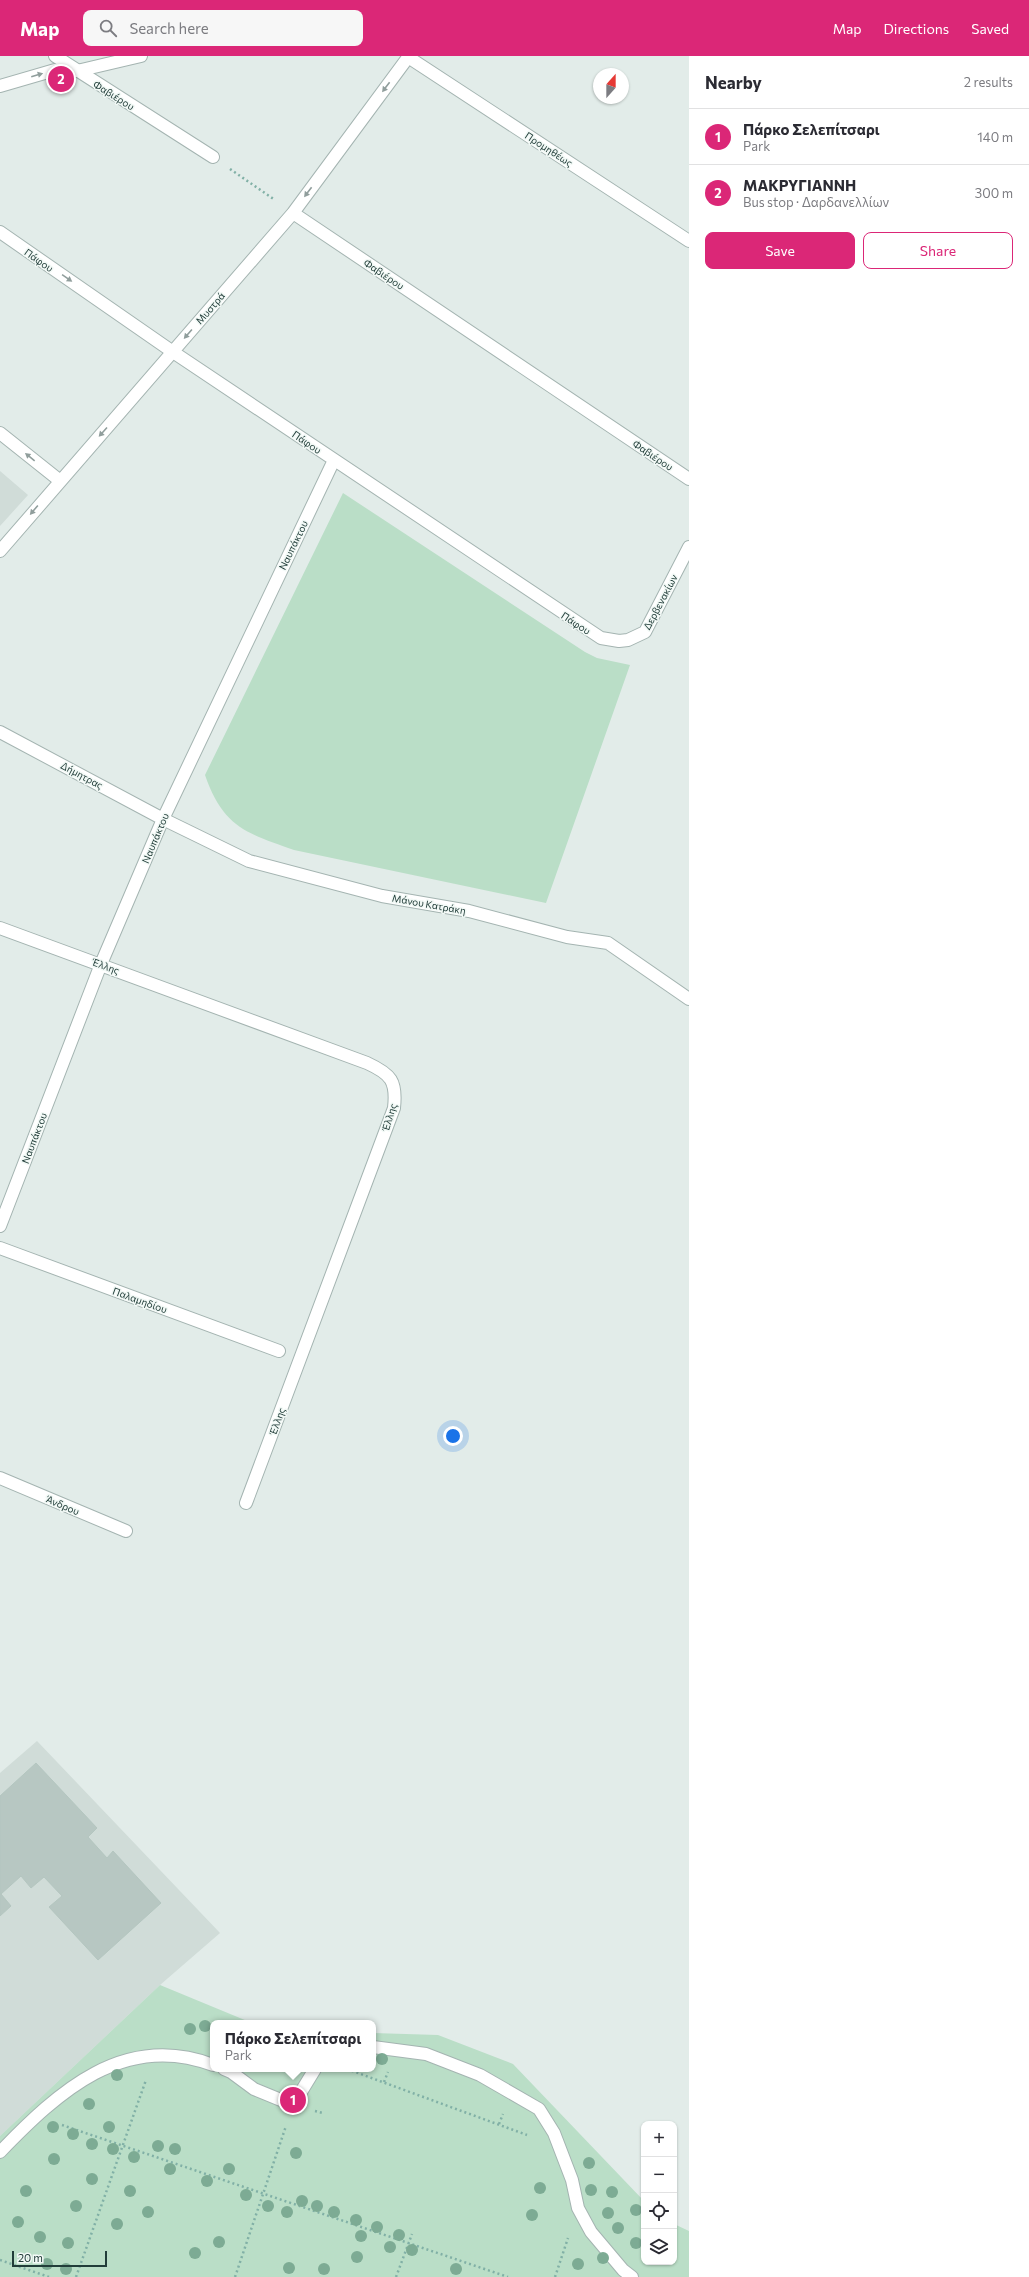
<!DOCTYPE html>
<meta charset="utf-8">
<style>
:root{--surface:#fff;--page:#f7f7f7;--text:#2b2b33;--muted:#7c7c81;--line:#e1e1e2;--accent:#db2777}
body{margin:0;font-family:Commissioner,sans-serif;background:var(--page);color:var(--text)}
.controls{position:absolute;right:12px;bottom:12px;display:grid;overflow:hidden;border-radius:8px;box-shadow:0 1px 3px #0004}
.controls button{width:36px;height:36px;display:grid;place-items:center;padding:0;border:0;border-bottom:1px solid var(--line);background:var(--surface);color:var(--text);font:20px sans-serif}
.compass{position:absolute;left:593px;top:12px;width:36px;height:36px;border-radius:50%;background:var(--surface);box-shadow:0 1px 3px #0004;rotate:21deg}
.scale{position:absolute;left:12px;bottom:10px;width:95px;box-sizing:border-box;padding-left:4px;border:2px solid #213d39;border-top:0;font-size:11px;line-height:14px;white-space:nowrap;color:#213d39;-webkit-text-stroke:3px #f2f9f6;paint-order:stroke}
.you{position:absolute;left:453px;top:1380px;width:14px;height:14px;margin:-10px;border:3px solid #fff;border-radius:50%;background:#1a73e8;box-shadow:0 0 0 6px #1a73e833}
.badge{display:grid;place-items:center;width:26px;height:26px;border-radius:50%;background:var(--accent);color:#fff;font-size:13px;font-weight:700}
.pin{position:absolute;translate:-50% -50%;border:2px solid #fff;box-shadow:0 1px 4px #0006}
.popup{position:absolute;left:210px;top:1964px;width:166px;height:52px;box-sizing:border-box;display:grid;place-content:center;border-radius:8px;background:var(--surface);filter:drop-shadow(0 1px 3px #0005);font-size:13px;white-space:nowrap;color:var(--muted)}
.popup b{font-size:15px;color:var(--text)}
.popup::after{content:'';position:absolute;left:50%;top:100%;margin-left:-8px;border:8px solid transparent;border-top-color:var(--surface)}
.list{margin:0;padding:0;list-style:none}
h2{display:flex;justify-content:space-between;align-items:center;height:52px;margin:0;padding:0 16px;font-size:17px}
h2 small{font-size:13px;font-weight:400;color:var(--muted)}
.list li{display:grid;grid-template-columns:26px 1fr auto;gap:12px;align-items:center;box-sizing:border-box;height:56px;padding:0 16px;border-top:1px solid var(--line)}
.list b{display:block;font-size:15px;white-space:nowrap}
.list p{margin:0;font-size:13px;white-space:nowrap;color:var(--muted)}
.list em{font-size:13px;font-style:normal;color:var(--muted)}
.actions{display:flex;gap:8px;padding:12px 16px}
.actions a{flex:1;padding:9px 0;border:1px solid var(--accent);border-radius:8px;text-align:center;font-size:14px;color:var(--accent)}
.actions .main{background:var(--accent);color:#fff}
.icon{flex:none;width:22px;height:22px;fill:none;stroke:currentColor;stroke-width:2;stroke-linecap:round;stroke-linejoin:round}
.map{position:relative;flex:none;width:689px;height:2221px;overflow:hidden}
header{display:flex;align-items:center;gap:24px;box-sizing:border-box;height:56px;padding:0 20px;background:var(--accent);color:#fff}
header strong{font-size:19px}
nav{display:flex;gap:22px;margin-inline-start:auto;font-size:14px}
.search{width:280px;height:36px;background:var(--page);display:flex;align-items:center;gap:10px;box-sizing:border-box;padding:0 14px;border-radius:8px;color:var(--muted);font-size:15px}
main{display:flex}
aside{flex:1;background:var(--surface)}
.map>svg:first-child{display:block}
.built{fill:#d0dcd8}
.green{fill:#badec7}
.building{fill:#b7c7c2;stroke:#b4c6c0}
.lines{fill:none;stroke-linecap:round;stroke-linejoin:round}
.service-casing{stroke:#a4b4b1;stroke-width:14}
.minor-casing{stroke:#a4b4b1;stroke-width:14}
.tertiary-casing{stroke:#a4b4b1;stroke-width:14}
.path{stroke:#81b0a6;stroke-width:2.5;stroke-dasharray:2 3;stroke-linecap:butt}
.service{stroke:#fff;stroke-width:12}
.minor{stroke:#fff;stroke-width:12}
.tertiary{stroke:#fff;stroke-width:12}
.tree{fill:#7dab94}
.oneway{fill:#909e9c}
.labels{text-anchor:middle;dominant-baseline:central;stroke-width:3;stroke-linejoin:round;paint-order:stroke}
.street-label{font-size:10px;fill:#213d39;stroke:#f2f9f6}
</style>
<header>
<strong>Map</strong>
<div class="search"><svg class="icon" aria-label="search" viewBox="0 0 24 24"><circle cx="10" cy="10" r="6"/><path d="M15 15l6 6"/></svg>Search here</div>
<nav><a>Map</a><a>Directions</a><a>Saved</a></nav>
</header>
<main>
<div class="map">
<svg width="689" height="2221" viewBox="0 0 689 2221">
<rect width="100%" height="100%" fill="#e2ece9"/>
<path class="built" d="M0,415L28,439L0,470Z
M37,1685L220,1877L160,1929L0,2080V1717Z"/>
<path class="green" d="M343,437L585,596L597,602L630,609L546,847L294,794C246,777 223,771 205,719Z
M160,1929L252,1967H213V2013H373V1977L438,1979L513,2008L644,2145V2206H674V2168L689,2175V2221H0V2080Z"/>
<path class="building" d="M36,1707L97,1772L88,1781L107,1802L113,1795L161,1847L98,1904L49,1851L62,1840L44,1821L31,1832L21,1820L1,1838L11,1850L0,1860V1740Z"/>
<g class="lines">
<defs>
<path id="service" d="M373,1991L426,1998L480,2019L539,2053L554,2077L572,2124L578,2152L591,2176L623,2214L632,2221
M224,2013L231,2016L254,2033L293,2049L315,2013
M0,2096C58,2036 124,1975 213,2009"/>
<path id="minor" d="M55,0L213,101
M408,1L689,185
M293,157L689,423
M0,176L173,296L601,582L619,585L628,584L645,576L689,491
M0,377L59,424
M0,495L293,157L409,0
M0,676L163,763L249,805L382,840L469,855L567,881L608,887L689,943
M0,872L367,1007C391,1018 397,1025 394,1052L246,1447
M0,1170L101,908L163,763L334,404
M0,1192L279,1295
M0,1422L126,1475"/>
<path id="tertiary" d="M0,30L55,14L77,15L141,0"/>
</defs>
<use href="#service" class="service-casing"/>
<use href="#minor" class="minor-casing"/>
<use href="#tertiary" class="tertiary-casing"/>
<path class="path" d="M230,113L275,144
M347,2013L527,2079
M384,2026L388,2016
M315,2055L323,2057
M499,2068L503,2058
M62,2069L508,2221
M0,2204L49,2221
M76,2221L146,2024
M235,2221L286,2070
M396,2221L412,2178
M555,2221L568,2182"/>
<use href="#service" class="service"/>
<use href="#minor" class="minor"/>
<use href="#tertiary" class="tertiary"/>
</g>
<g class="tree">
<circle cx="205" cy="1970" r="6"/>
<circle cx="190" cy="1973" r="6"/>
<circle cx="382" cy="2003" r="6"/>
<circle cx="117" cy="2019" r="6"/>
<circle cx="89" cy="2048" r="6"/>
<circle cx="53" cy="2071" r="6"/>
<circle cx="109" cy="2071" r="6"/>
<circle cx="73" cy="2078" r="6"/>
<circle cx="92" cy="2088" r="6"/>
<circle cx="158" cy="2090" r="6"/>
<circle cx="113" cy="2093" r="6"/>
<circle cx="175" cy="2093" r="6"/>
<circle cx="296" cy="2097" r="6"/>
<circle cx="134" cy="2101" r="6"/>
<circle cx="54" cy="2103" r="6"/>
<circle cx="589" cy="2107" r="6"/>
<circle cx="170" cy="2113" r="6"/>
<circle cx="229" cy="2113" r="6"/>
<circle cx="92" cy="2123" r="6"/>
<circle cx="207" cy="2125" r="6"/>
<circle cx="540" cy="2132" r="6"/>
<circle cx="591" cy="2134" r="6"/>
<circle cx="26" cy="2135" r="6"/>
<circle cx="130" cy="2135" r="6"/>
<circle cx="612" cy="2136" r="6"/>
<circle cx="246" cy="2139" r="6"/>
<circle cx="302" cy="2145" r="6"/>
<circle cx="76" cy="2150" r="6"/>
<circle cx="268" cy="2150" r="6"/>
<circle cx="317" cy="2150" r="6"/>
<circle cx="636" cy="2154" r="6"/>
<circle cx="148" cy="2156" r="6"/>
<circle cx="287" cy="2156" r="6"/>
<circle cx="334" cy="2156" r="6"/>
<circle cx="608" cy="2157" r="6"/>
<circle cx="532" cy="2159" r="6"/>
<circle cx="356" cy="2164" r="6"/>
<circle cx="18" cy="2166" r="6"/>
<circle cx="117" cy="2168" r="6"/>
<circle cx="377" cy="2171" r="6"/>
<circle cx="618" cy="2172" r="6"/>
<circle cx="399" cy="2179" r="6"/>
<circle cx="361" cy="2180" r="6"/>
<circle cx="40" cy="2181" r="6"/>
<circle cx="219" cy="2186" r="6"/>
<circle cx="68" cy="2187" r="6"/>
<circle cx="636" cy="2187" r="6"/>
<circle cx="390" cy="2191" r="6"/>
<circle cx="412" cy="2194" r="6"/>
<circle cx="195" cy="2197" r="6"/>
<circle cx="357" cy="2201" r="6"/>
<circle cx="603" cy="2202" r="6"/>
<circle cx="47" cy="2208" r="6"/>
<circle cx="578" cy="2208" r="6"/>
<circle cx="289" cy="2212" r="6"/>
<circle cx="66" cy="2213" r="6"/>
<circle cx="324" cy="2213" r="6"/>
<circle cx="456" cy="2213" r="6"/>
</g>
<defs><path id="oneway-solid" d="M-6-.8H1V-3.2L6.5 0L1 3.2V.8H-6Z"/></defs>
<g class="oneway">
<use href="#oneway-solid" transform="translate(37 19) rotate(-16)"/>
<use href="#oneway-solid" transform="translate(386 31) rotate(127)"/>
<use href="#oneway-solid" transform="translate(308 136) rotate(127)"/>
<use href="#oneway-solid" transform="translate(67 222) rotate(35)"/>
<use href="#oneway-solid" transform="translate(188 278) rotate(131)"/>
<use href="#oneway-solid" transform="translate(103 376) rotate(132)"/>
<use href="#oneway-solid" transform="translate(30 401) rotate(-141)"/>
<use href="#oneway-solid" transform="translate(34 454) rotate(130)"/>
</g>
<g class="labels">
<g class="street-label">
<text transform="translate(114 39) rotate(32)">Φαβιέρου</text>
<text transform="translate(549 93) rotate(33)">Προμηθέως</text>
<text transform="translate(39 204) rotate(35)">Πάφου</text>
<text transform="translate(384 218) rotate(34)">Φαβιέρου</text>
<text transform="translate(210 252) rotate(-49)">Μυστρά</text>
<text transform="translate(307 386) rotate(34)">Πάφου</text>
<text transform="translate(653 399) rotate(34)">Φαβιέρου</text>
<text transform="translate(293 489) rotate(-64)">Ναυπάκτου</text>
<text transform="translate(660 546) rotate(-62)">Δερβενακίων</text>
<text transform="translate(576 567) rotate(33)">Πάφου</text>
<text transform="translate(82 719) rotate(28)">Δήμητρας</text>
<text transform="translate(155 782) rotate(-67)">Ναυπάκτου</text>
<text transform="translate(429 848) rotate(10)">Μάνου Κατράκη</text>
<text transform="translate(106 910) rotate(20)">Έλλης</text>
<text transform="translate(389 1061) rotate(-73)">Έλλης</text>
<text transform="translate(34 1082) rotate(-69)">Ναυπάκτου</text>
<text transform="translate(140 1244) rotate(20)">Παλαμηδίου</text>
<text transform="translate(277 1365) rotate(-70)">Έλλης</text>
<text transform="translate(63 1449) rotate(23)">Άνδρου</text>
</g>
</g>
</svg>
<div class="controls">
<button>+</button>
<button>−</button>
<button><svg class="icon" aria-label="locate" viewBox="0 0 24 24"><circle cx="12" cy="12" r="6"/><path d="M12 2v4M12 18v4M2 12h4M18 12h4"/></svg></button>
<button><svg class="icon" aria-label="layers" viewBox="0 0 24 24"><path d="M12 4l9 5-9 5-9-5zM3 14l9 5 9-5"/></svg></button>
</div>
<svg class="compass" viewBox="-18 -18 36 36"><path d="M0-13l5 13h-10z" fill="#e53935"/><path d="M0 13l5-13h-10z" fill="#7c7c81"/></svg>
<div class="scale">20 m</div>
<div class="you"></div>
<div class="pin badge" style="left:293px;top:2044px">1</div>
<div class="popup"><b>Πάρκο Σελεπίτσαρι</b>Park</div>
<div class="pin badge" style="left:61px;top:23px">2</div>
</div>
<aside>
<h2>Nearby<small>2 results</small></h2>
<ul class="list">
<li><span class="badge">1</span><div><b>Πάρκο Σελεπίτσαρι</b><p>Park</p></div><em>140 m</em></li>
<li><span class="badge">2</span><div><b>ΜΑΚΡΥΓΙΑΝΝΗ</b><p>Bus stop · Δαρδανελλίων</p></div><em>300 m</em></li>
</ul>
<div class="actions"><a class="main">Save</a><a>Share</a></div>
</aside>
</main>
